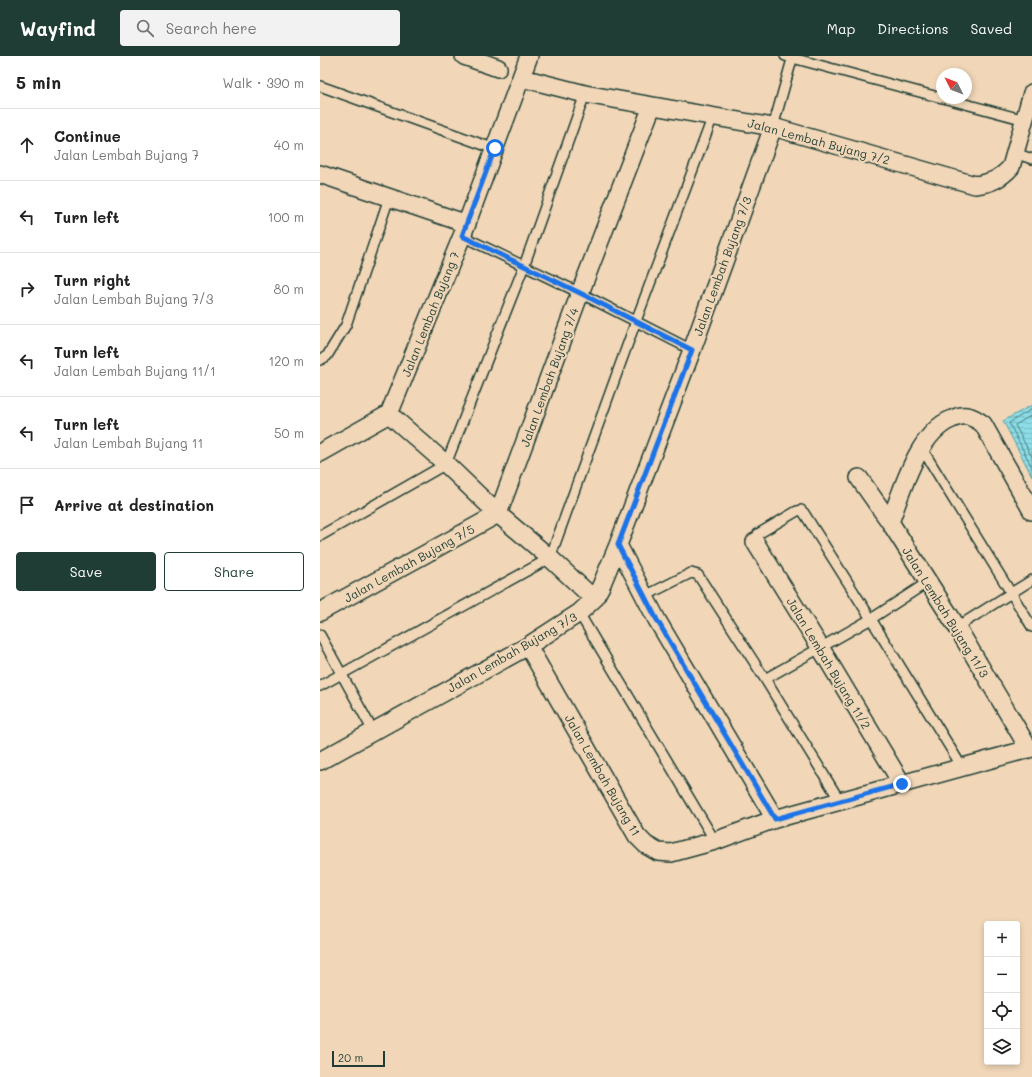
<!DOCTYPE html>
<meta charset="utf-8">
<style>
:root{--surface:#fff;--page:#f2f2f2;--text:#222;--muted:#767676;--line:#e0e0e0;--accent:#1f3d34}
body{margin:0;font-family:Mali,sans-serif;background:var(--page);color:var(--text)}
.controls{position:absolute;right:12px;bottom:12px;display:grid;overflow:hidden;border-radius:4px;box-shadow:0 2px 6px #0003}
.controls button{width:36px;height:36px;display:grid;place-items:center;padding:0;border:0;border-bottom:1px solid var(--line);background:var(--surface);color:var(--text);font:20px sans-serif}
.compass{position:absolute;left:616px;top:12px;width:36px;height:36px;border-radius:50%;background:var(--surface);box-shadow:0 2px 6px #0003;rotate:312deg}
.scale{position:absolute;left:12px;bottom:10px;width:53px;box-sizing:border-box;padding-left:4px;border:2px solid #1f3d34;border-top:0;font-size:11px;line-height:14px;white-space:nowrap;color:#1f3d34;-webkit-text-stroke:3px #f1d7b8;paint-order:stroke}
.stop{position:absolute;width:12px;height:12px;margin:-9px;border:3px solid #1a73e8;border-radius:50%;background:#fff}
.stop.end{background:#1a73e8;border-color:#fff;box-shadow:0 1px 4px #0008}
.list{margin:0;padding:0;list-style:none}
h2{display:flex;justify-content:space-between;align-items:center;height:52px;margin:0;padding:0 16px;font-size:17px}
h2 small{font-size:13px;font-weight:400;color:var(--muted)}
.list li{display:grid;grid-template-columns:26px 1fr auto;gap:12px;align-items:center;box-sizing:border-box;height:72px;padding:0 16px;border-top:1px solid var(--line)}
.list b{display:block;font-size:15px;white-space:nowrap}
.list p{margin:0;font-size:13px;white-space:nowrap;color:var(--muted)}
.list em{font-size:13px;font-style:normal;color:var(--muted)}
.actions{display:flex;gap:8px;padding:12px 16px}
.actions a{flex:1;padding:9px 0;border:1px solid var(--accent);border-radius:4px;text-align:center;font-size:14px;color:var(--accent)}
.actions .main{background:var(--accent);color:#fff}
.icon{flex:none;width:22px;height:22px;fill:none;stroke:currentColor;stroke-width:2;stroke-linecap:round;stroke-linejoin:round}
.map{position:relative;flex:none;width:712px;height:1021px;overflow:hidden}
header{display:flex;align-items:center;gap:24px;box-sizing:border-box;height:56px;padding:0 20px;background:var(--accent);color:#fff}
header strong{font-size:19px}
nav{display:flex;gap:22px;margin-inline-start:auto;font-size:14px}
.search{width:280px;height:36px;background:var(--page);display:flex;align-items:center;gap:10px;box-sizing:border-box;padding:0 14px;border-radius:4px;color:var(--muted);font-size:15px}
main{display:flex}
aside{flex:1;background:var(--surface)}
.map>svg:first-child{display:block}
.water{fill:url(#water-rules);stroke:#609da0}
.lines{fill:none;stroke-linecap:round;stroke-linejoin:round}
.shore{stroke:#4b7d7c;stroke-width:1}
.service-casing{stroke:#1f3d34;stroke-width:12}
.minor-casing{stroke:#1f3d34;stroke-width:20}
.service{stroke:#f1d7b8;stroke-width:9}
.minor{stroke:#f1d7b8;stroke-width:17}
.route{stroke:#1a73e8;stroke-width:5}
.labels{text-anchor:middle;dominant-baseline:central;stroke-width:4;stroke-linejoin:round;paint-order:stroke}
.street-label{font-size:12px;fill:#1f3d34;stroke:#f1d7b8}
</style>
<header>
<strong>Wayfind</strong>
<div class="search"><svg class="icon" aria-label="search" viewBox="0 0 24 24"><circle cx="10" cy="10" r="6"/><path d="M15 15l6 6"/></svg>Search here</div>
<nav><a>Map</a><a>Directions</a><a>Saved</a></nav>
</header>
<main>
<aside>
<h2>5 min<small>Walk · 390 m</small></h2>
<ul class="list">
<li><svg class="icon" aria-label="ahead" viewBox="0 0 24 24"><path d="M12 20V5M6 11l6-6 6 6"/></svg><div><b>Continue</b><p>Jalan Lembah Bujang 7</p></div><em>40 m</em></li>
<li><svg class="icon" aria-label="left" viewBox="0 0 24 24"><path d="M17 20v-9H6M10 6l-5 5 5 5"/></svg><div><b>Turn left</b></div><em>100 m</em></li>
<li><svg class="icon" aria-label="right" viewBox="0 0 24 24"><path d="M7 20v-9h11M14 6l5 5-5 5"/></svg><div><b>Turn right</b><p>Jalan Lembah Bujang 7/3</p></div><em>80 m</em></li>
<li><svg class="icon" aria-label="left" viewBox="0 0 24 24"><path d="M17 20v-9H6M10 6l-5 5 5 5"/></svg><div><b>Turn left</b><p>Jalan Lembah Bujang 11/1</p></div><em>120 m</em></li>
<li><svg class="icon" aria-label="left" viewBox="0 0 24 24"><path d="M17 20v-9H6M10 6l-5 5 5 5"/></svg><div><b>Turn left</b><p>Jalan Lembah Bujang 11</p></div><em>50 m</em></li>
<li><svg class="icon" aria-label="arrive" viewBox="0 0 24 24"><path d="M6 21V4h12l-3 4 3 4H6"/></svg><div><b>Arrive at destination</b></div></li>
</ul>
<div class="actions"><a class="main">Save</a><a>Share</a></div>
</aside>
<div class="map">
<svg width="712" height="1021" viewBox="0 0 712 1021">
<defs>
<pattern id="water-rules" width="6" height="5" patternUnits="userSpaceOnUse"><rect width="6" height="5" fill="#8cdde8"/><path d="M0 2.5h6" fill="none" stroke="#78bfc8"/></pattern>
</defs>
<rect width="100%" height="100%" fill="#f1d7b8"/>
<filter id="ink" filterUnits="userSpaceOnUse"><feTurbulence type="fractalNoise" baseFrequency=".025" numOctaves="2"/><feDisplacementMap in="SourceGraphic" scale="8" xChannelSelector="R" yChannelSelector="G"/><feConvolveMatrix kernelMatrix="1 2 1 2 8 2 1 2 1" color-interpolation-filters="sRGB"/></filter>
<g filter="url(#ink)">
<path class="water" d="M712,349V420L683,365Z"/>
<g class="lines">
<path class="shore" d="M712,353L689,367L712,411
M712,359L695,369L712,401"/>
<defs>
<path id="service" d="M465,0L622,42
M0,30L175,93
M623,42L705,64
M453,71L473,0
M695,97L712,103
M142,180L260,237L372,294
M0,304L7,300L26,269L69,142
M601,391L712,571
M0,480L126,408L204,210L265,38
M435,486L438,478L477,455L481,454L484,457L551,563L642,711
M325,540L371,517L378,519L445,623L520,745
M259,557L395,785
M637,571L712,524
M0,579L53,675
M445,623L551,563L608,526
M0,630L230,502L316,265L393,60"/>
<path id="minor" d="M144,0L178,12
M202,22L265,38L453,71L655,129C671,127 680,123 691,111L712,37
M0,118L147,168
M69,358L126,408L178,458L230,502L274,543
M0,397L69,358L142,180L209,0
M539,422L570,466L637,571L709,693
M570,466C582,435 598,376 632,363C638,360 646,358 653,362C656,363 660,366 663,368L712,455
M435,486L500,591L582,728
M298,489L337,564L455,763
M0,556L178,458L260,237L332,50
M208,590L317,780L326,789L338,796L351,797L395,785L455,763L712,692
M0,705L208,590L259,557L274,543L281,530L298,489L372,294L453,71"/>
</defs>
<use href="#service" class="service-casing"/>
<use href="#minor" class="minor-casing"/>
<use href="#service" class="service"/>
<use href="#minor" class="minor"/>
</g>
</g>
<g class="lines" filter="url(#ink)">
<path class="route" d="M175,92L142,180L260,237L372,294L298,489L337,564L455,763L582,728"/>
</g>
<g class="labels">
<g class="street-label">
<text transform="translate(499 85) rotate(15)">Jalan Lembah Bujang 7/2</text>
<text transform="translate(402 210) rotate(-70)">Jalan Lembah Bujang 7/3</text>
<text transform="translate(110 258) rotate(-68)">Jalan Lembah Bujang 7</text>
<text transform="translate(229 321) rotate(-70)">Jalan Lembah Bujang 7/4</text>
<text transform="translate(89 507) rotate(-29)">Jalan Lembah Bujang 7/5</text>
<text transform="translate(626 556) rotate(58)">Jalan Lembah Bujang 11/3</text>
<text transform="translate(192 596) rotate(-30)">Jalan Lembah Bujang 7/3</text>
<text transform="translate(509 607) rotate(59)">Jalan Lembah Bujang 11/2</text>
<text transform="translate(283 719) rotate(60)">Jalan Lembah Bujang 11</text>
</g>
</g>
</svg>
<div class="controls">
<button>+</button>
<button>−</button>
<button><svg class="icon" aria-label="locate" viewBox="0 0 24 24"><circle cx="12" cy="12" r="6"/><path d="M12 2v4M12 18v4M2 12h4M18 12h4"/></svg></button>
<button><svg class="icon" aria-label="layers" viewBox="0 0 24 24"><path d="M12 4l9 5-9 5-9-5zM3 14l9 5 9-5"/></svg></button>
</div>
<svg class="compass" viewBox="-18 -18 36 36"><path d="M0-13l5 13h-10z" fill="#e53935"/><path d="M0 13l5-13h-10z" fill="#767676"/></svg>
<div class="scale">20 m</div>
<div class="stop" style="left:175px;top:92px"></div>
<div class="stop end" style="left:582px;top:728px"></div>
</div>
</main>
